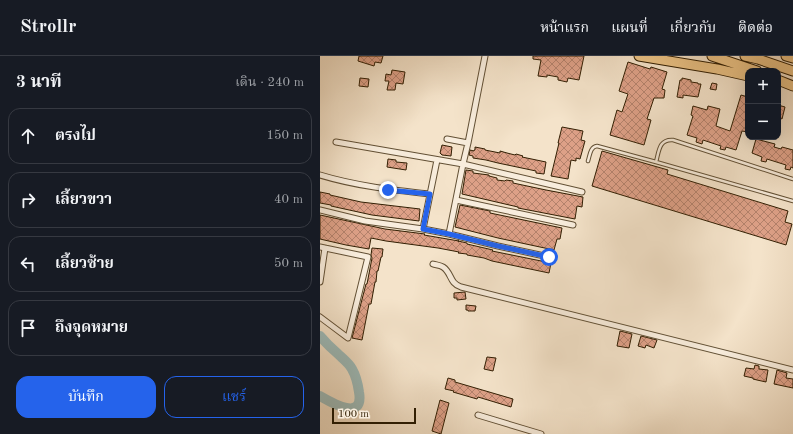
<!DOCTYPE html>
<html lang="th">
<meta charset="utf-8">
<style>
:root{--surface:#171b24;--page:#242831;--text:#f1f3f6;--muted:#9ea1a6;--line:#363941;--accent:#2563eb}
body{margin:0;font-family:"Old Standard TT","Noto Serif Thai",serif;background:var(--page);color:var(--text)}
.controls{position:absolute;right:12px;top:12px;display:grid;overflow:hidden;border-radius:8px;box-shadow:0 4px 16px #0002}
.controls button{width:36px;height:36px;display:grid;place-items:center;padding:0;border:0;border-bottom:1px solid var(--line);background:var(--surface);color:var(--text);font:20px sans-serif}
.scale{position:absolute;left:12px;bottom:10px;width:84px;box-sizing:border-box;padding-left:4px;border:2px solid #321f03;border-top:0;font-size:11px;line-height:14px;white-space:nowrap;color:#321f03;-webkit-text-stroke:3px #f8eddd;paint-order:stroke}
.stop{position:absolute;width:12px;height:12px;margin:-9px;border:3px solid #2563eb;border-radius:50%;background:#fff}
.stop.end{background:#2563eb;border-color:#fff;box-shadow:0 1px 4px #0008}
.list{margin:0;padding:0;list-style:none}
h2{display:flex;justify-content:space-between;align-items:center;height:52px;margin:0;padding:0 16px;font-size:17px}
h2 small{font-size:13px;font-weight:400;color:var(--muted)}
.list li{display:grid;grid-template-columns:26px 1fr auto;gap:12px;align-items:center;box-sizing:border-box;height:56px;margin:0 8px 8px;padding:0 8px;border:1px solid var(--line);border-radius:12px}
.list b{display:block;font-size:15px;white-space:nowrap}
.list em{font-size:13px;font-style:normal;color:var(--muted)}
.actions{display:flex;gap:8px;padding:12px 16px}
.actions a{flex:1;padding:9px 0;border:1px solid var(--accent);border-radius:12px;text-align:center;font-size:14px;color:var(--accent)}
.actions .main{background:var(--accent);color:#fff}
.icon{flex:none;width:22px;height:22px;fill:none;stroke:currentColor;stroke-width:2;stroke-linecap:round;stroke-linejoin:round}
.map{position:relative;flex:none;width:473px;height:378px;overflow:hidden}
header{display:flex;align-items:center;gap:24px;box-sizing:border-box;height:56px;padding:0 20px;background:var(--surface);border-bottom:1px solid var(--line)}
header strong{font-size:19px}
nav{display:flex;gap:22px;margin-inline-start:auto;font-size:14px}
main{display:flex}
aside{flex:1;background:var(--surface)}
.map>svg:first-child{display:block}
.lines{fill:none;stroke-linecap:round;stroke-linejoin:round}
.river{stroke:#9dbdbd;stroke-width:10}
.building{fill:url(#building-cross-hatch);stroke:#321f03}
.service-casing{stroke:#625035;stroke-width:4.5}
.minor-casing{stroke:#625035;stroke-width:7}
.trunk-casing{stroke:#321f03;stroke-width:11}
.service{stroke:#f8eddd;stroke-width:2.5}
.minor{stroke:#f8eddd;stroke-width:5}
.trunk{stroke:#eac285;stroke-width:9}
.route{stroke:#2563eb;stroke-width:5}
</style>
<header>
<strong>Strollr</strong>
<nav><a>หน้าแรก</a><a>แผนที่</a><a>เกี่ยวกับ</a><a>ติดต่อ</a></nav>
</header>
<main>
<aside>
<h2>3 นาที<small>เดิน · 240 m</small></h2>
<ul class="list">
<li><svg class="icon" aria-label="ahead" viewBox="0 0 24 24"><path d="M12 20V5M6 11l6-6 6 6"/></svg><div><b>ตรงไป</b></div><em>150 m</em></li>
<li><svg class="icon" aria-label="right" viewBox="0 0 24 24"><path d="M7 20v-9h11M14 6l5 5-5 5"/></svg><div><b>เลี้ยวขวา</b></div><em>40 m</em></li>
<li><svg class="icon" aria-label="left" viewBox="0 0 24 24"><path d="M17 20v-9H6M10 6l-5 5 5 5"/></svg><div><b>เลี้ยวซ้าย</b></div><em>50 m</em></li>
<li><svg class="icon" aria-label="arrive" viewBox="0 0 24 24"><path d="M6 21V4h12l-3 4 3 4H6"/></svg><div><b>ถึงจุดหมาย</b></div></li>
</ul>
<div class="actions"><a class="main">บันทึก</a><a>แชร์</a></div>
</aside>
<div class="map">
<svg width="473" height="378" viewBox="0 0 473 378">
<defs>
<pattern id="building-cross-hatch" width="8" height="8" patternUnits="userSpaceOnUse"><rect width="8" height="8" fill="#dda087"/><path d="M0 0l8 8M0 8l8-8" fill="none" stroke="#b4826c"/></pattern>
</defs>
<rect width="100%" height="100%" fill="#f4e3ca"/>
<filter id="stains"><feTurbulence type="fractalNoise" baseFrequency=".005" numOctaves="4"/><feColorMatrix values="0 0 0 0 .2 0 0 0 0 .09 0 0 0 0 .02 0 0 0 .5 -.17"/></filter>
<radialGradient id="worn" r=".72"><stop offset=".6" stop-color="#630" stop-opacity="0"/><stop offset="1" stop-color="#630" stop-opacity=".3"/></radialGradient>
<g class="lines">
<path class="river" d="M0,280C5,286 11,292 17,297C22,302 29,307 32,313C36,320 38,329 39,336C44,366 12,347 0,340"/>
</g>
<path class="building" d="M39,0H63L61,7L55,6L54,10L38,5Z
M213,0H264L259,24L248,22L247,26L238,24V21L227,19V21L218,20L221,4L213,3Z
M308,6L330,13L331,11L347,16L342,33L345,34L344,42H334L327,63L331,64L324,89L290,79L297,54L302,56L308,38L299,35Z
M72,14L85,16L83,28L76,27L75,34H67L69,25H65L66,18L71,19Z
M40,22L49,23L48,31L39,30Z
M362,22L371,24V26L378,27V28H381L378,41L363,39V42L357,41L360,24H362Z
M392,27L397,28L396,34L390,33Z
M421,39L428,41V76L422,75L416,94L406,91L405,94L400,93L401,90L383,84L382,88L376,86L377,82L367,79L373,60L371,59L373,50L387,54L388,50L400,53L396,70L410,75Z
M458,49L465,51L462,63L458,61Z
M242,71L263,75L261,84L265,85L260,103L256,102V105L251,104L248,123L231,120L239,87H238Z
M436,83L455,88L454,91L461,93L462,91L473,94V112L471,111L470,114L465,113L466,109L447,103L446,106L441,105L442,101L432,97Z
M122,89L132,91L131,100L122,99L120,97Z
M155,91L165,93V94L180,97V95L187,97L195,99L196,98L203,100L202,101L226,106L224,118L216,117V115L178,107L166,104L153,102V100L149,99L150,94L154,95V94H155Z
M282,95L348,114L347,118L468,155L465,166L472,168L466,189L272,130Z
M68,103L76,104V106L87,107L86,114L67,111Z
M146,114L153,115V117L169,119V120L177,122V124L185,125L186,124L193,125V127L226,134L263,141L262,151L257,150L255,163L198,152V151L142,138Z
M0,136L10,138V139L41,146L100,153L99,165L52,159L11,150V149L0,147Z
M140,149L170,155V157L242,172L240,183H237L234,194L178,182L135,171Z
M0,159L65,173L105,178L104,179L139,185H138L147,187V188L173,194L172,195L231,207L229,217L172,205L164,202L147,199V198L138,197L139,196L118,192L66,185L51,182L49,193L26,189L0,183Z
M52,192L63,193L62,201H61L58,215H57L56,226H55L51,248H49L42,284L32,282L46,228H47L52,202L51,199Z
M145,236L146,243L137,244V242H134V237Z
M146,249L156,250L155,255H148V254H146Z
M300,275L312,278L309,292L297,290Z
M321,280L337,284L334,292L326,289L325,292L318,290Z
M167,301L176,302L173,315L164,313Z
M435,309L439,310V313L448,314L446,326L437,324L433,323V322L424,320L426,312L434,313Z
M457,314L467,317L466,322L473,323V332L454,328Z
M128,322L135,324V326L193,343L191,351L158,341L157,343L133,336L134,335L125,333Z
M120,344L129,347L121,378L112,375Z"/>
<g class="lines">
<defs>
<path id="service" d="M268,105C270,99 270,91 277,90L336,106L473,145
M336,106C339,95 339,83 353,84L473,123"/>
<path id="minor" d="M165,0L148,87L143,108L262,136
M127,83L148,87
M16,86L143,108L129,178
M117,104L103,173L129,178L178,190L229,201
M0,119C36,130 73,134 110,138
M136,144L253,169
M0,154L45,165L103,173
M0,191L48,201L28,282L0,261
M113,208C116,209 120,209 123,211C132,217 129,227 141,231L473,314
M0,226L5,192
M158,359L221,378"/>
<path id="trunk" d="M319,0L397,13L428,20
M392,0L437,15
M425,0L438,3L473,15
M466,0L473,2
M458,24L473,30"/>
</defs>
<use href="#service" class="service-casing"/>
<use href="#minor" class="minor-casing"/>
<use href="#trunk" class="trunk-casing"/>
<use href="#service" class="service"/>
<use href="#minor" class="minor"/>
<use href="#trunk" class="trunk"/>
</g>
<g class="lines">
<path class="route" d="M68,134L110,138L103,173L129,178L178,190L229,201"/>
</g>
<rect width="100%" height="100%" filter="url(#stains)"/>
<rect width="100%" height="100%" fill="url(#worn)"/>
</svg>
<div class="controls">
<button>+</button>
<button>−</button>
</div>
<div class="scale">100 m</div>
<div class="stop" style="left:229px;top:201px"></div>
<div class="stop end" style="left:68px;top:134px"></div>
</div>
</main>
